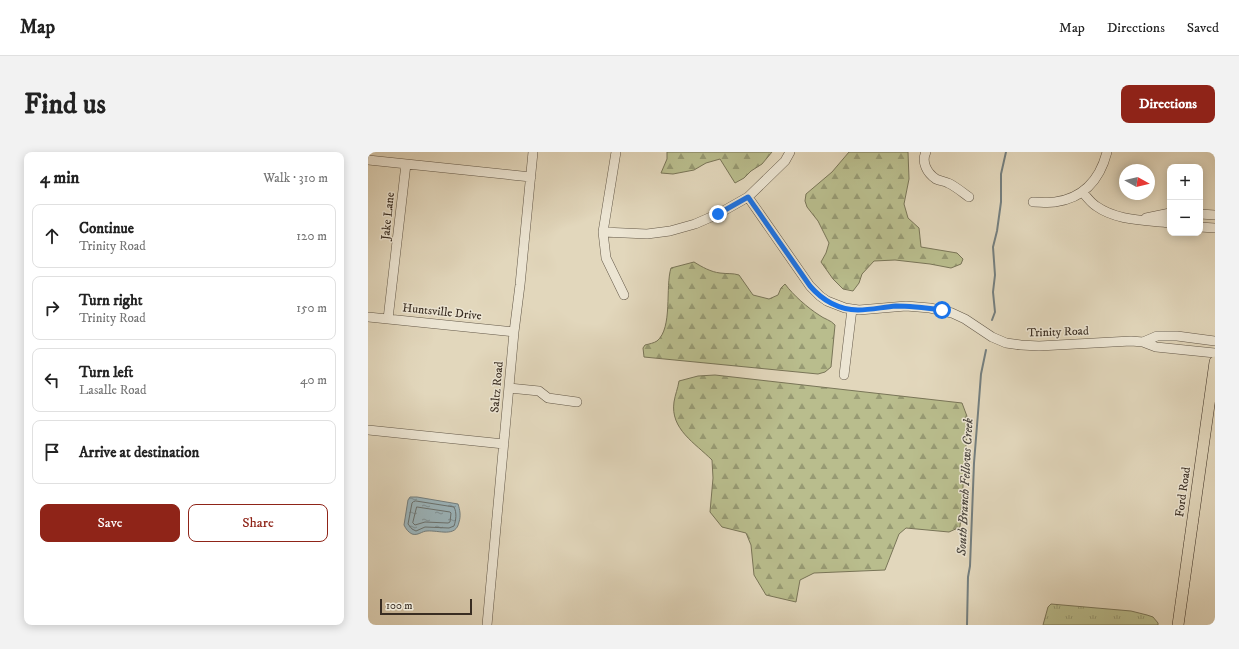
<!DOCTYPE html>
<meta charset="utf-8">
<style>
:root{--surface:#fff;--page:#f2f2f2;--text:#222;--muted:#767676;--line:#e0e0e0;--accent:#8f2418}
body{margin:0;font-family:"IM FELL DW Pica",serif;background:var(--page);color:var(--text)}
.controls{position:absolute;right:12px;top:12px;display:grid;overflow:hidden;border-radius:8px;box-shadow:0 2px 10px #0003}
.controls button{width:36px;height:36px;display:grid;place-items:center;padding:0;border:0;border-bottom:1px solid var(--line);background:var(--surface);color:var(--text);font:20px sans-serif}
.compass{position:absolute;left:751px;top:12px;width:36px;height:36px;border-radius:50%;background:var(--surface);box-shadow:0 2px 10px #0003;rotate:98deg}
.scale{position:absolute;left:12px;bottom:10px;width:92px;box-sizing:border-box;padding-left:4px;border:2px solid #392d22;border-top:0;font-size:11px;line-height:14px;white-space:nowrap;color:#392d22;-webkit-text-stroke:3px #ece5d3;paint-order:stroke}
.stop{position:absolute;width:12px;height:12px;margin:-9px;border:3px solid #1a73e8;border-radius:50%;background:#fff}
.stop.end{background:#1a73e8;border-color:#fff;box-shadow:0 1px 4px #0008}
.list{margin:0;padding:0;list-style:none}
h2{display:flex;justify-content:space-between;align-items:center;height:52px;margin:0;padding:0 16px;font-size:17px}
h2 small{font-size:13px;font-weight:400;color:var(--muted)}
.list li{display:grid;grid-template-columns:26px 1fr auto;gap:12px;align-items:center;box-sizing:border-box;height:64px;margin:0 8px 8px;padding:0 8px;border:1px solid var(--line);border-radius:8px}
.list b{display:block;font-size:15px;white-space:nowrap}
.list p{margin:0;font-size:13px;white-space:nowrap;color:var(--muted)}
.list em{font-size:13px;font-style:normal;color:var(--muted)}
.actions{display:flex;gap:8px;padding:12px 16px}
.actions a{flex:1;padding:9px 0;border:1px solid var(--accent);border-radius:8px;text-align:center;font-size:14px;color:var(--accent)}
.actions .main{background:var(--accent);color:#fff}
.icon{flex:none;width:22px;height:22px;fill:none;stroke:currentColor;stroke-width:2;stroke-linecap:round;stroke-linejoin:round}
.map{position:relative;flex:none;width:847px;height:473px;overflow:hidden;border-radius:8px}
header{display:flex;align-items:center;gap:24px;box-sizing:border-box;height:56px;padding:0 20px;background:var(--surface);border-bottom:1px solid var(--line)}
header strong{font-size:19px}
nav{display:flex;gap:22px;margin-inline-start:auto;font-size:14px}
.intro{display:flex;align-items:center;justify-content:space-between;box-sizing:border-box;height:96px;padding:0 24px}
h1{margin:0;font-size:28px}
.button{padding:10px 18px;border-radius:8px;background:var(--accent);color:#fff;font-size:14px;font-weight:700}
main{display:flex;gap:24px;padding:0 24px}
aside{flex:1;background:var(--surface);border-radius:8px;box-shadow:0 2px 10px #0003}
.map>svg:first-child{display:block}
.grass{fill:url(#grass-tufts);stroke:#797558}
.forest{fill:url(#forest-firs);stroke:#797558}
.water{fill:url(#water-ripples);stroke:#747f7f}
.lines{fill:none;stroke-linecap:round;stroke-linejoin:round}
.shore{stroke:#6a7270;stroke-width:1}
.stream{stroke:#747f7f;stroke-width:2}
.minor-casing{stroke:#635848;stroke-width:10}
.major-casing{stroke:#392d22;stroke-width:12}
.minor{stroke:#ece5d3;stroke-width:9}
.major{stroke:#e2d7bc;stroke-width:11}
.route{stroke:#1a73e8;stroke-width:5}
.labels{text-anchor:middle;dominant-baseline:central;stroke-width:3;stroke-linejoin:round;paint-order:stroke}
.street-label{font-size:12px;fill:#392d22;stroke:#ece5d3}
.water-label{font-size:13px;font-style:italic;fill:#4d4841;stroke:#ece5d3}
</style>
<header>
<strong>Map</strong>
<nav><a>Map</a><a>Directions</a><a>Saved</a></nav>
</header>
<div class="intro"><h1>Find us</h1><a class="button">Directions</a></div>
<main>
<aside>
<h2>4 min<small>Walk · 310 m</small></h2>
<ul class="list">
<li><svg class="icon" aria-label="ahead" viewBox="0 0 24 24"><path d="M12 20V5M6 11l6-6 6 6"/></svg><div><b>Continue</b><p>Trinity Road</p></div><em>120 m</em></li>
<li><svg class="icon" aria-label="right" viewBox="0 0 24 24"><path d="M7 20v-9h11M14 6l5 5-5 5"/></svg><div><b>Turn right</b><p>Trinity Road</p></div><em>150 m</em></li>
<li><svg class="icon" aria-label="left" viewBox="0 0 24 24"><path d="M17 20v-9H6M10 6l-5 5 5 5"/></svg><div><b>Turn left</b><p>Lasalle Road</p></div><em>40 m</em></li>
<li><svg class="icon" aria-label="arrive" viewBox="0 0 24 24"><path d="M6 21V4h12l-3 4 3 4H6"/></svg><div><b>Arrive at destination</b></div></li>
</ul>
<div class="actions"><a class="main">Save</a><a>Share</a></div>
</aside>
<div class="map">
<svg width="847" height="473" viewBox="0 0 847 473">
<defs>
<pattern id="grass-tufts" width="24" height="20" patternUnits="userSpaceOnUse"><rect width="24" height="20" fill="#b9bd8d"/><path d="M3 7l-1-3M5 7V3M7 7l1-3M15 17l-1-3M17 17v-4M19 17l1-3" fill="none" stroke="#979a73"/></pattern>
<pattern id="forest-firs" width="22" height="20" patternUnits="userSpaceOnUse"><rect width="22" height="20" fill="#b9bd8d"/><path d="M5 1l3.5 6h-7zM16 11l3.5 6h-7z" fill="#979a73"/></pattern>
<pattern id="water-ripples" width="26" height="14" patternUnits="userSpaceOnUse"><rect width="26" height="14" fill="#9cb6bd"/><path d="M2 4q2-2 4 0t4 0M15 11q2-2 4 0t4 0" fill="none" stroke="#809499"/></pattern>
</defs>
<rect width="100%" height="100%" fill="#e2d7bc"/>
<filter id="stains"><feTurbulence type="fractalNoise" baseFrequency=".005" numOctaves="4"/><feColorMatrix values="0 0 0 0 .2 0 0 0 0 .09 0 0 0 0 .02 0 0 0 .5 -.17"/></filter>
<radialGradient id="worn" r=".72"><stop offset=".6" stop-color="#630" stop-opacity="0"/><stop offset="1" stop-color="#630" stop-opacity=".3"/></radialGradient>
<path class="grass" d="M683,452L763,459L779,463L785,465L790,471V473H675L680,455Z"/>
<path class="forest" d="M299,0H404L394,12L383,19L376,26L367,31L352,7L338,11L326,18L305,22L293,21L299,7Z
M481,0H540L541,27L536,52L540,66L551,76L553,95L589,101L595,107L593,112L583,116L562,112L527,108L506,109L494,122L491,131L485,139L475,137L465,127L453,110L458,101L461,91L450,69L439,55L437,49L438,42L464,20Z
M326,110C334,115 343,120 352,121C359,122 365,121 371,123L385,143L401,147L410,143L413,136L417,132C425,143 440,156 451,163C456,167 463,168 467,173L463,215L457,220L450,222L276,205L275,196L277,193C281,192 286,191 289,189C305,176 297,135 303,116Z
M347,223L594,251L600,267L592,375L581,380L538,376L531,382L517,418L446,421L432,428L428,450L398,443L386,423L383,393L378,381L354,375L342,360L345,326L344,308C327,291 302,277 306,250C307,243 310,236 311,229L330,224Z"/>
<path class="water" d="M42,345H49L90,352C92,358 93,364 91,370C88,386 71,378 59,379C54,379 50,384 44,382C40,380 38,377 36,373L40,348Z"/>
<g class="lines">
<path class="shore" d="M48,349L86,355C89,361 88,368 86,374L81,376L57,375L48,379L44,377L40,372L44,351L45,350Z
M49,355L82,360L83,361L82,370L80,371L57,370L47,373L45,371Z"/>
<path class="stream" d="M624,168L627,160L625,140L627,123L625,95L629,79L633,50V22L638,0
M599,473L600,425L602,414L606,311L610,261L613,222L618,198"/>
<defs>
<path id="minor" d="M248,0L235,80L238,106L256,143
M558,0C553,10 559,21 568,27C572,29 576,29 580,31C587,34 594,40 601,45
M0,8L163,25
M715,41C719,45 723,51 728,54C749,69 777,68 802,71
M380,45L442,134L452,144L459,149L477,156L491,158L538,154L562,156L584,161L597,167L624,185L638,191L653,193L671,194L763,189L775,190
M665,50C672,50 680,51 687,50C716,46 732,27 739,0
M832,62L847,63
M778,66L802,61
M832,75L847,76
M235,80L279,82L302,79L327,72L350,62L380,45L417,9L422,0
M0,165L146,180
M20,167L38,12
M847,189L809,184H789L775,190L788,195L847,201
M476,223L484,157
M141,236L171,239L180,246L209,250
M0,278L136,292
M119,473L146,180L152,133L165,0"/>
<path id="major" d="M810,473L847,210"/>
</defs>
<use href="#minor" class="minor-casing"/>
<use href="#major" class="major-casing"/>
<use href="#minor" class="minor"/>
<use href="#major" class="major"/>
</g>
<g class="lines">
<path class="route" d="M350,62L380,45L442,134C454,148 471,158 490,158C503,158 515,155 528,154C543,154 559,156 574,158"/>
</g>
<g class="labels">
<g class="street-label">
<text transform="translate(20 64) rotate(-84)">Jake Lane</text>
<text transform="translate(74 160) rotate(6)">Huntsville Drive</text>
<text transform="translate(690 180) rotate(-2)">Trinity Road</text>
<text transform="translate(129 235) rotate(-85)">Saltz Road</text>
<text transform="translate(815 340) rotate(-82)">Ford Road</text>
</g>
<g class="water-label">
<text transform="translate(597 335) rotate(-87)">South Branch Fellows Creek</text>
</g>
</g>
<rect width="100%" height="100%" filter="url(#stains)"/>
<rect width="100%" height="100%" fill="url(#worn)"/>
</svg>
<div class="controls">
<button>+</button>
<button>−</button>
</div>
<svg class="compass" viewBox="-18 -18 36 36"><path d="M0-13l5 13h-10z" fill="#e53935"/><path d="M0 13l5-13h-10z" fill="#767676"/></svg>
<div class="scale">100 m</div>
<div class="stop" style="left:574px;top:158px"></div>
<div class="stop end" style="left:350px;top:62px"></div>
</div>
</main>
